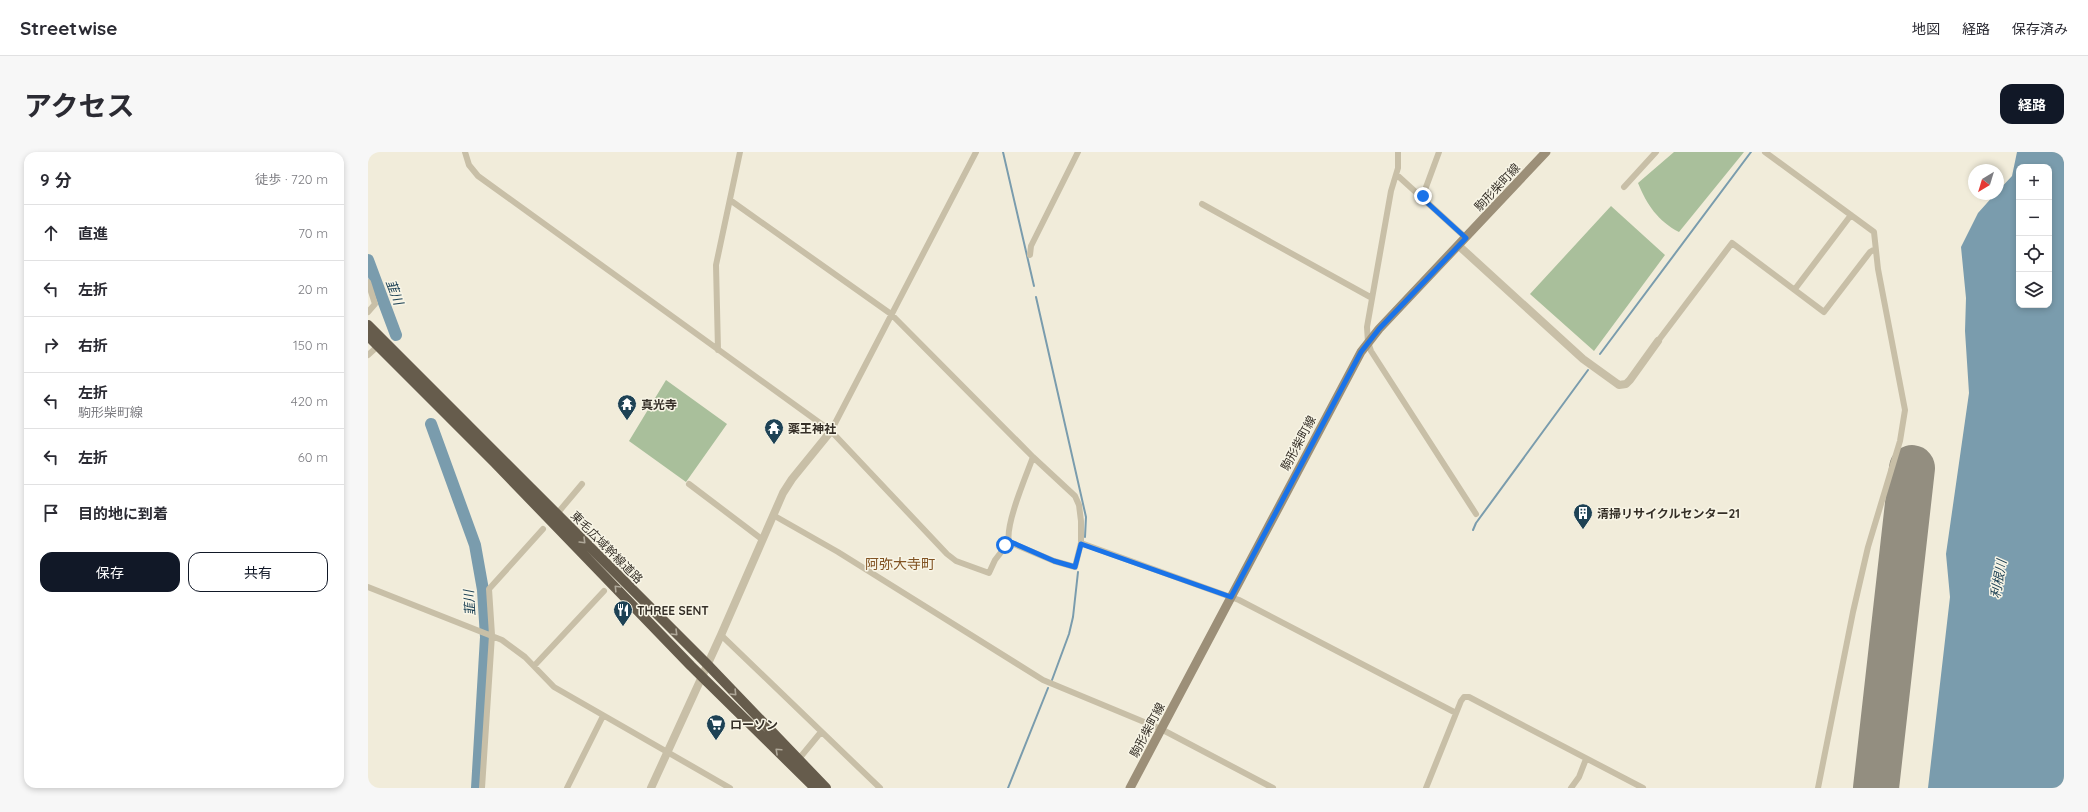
<!DOCTYPE html>
<html lang="ja">
<meta charset="utf-8">
<style>
:root{--surface:#fff;--page:#f7f7f7;--text:#2b2b33;--muted:#7c7c81;--line:#e1e1e2;--accent:#111827}
body{margin:0;font-family:Quicksand,"Noto Sans JP",sans-serif;background:var(--page);color:var(--text)}
.controls{position:absolute;right:12px;top:12px;display:grid;overflow:hidden;border-radius:8px;box-shadow:0 2px 6px #0003}
.controls button{width:36px;height:36px;display:grid;place-items:center;padding:0;border:0;border-bottom:1px solid var(--line);background:var(--surface);color:var(--text);font:20px sans-serif}
.compass{position:absolute;left:1600px;top:12px;width:36px;height:36px;border-radius:50%;background:var(--surface);box-shadow:0 2px 6px #0003;rotate:218deg}
.stop{position:absolute;width:12px;height:12px;margin:-9px;border:3px solid #1a73e8;border-radius:50%;background:#fff}
.stop.end{background:#1a73e8;border-color:#fff;box-shadow:0 1px 4px #0008}
.list{margin:0;padding:0;list-style:none}
h2{display:flex;justify-content:space-between;align-items:center;height:52px;margin:0;padding:0 16px;font-size:17px}
h2 small{font-size:13px;font-weight:400;color:var(--muted)}
.list li{display:grid;grid-template-columns:26px 1fr auto;gap:12px;align-items:center;box-sizing:border-box;height:56px;padding:0 16px;border-top:1px solid var(--line)}
.list b{display:block;font-size:15px;white-space:nowrap}
.list p{margin:0;font-size:13px;white-space:nowrap;color:var(--muted)}
.list em{font-size:13px;font-style:normal;color:var(--muted)}
.actions{display:flex;gap:8px;padding:12px 16px}
.actions a{flex:1;padding:9px 0;border:1px solid var(--accent);border-radius:12px;text-align:center;font-size:14px;color:var(--accent)}
.actions .main{background:var(--accent);color:#fff}
.icon{flex:none;width:22px;height:22px;fill:none;stroke:currentColor;stroke-width:2;stroke-linecap:round;stroke-linejoin:round}
.map{position:relative;flex:none;width:1696px;height:636px;overflow:hidden;border-radius:12px}
header{display:flex;align-items:center;gap:24px;box-sizing:border-box;height:56px;padding:0 20px;background:var(--surface);border-bottom:1px solid var(--line)}
header strong{font-size:19px}
nav{display:flex;gap:22px;margin-inline-start:auto;font-size:14px}
.intro{display:flex;align-items:center;justify-content:space-between;box-sizing:border-box;height:96px;padding:0 24px}
h1{margin:0;font-size:28px}
.button{padding:10px 18px;border-radius:12px;background:var(--accent);color:#fff;font-size:14px;font-weight:700}
main{display:flex;gap:24px;padding:0 24px}
aside{flex:1;background:var(--surface);border-radius:12px;box-shadow:0 2px 6px #0003}
.map>svg:first-child{display:block}
.green{fill:#a9bf9b}
.water{fill:#7a9cad;fill-rule:evenodd}
.lines{fill:none;stroke-linecap:round;stroke-linejoin:round}
.stream{stroke:#7a9cad;stroke-width:2}
.river{stroke:#7a9cad;stroke-width:12}
.runway{stroke:#938e80;stroke-width:46}
.minor{stroke:#c8bfa7;stroke-width:6}
.tertiary{stroke:#c8bfa7;stroke-width:8}
.secondary{stroke:#9c8f78;stroke-width:9}
.trunk{stroke:#665c4c;stroke-width:10}
.oneway{stroke:#afa899}
.route{stroke:#1a73e8;stroke-width:5}
.labels{text-anchor:middle;dominant-baseline:central;stroke-width:3;stroke-linejoin:round;paint-order:stroke}
.street-label{font-size:12px;fill:#352f27;stroke:#f8f5e6}
.poi-label{font-size:12px;font-weight:bold;fill:#352f27;stroke:#f8f5e6;text-anchor:start}
.water-label{font-size:13px;font-style:italic;fill:#1e4255;stroke:#f8f5e6}
.quarter-label{font-size:14px;fill:#815323;stroke:#f8f5e6}
</style>
<header>
<strong>Streetwise</strong>
<nav><a>地図</a><a>経路</a><a>保存済み</a></nav>
</header>
<div class="intro"><h1>アクセス</h1><a class="button">経路</a></div>
<main>
<aside>
<h2>9 分<small>徒歩 · 720 m</small></h2>
<ul class="list">
<li><svg class="icon" aria-label="ahead" viewBox="0 0 24 24"><path d="M12 20V5M6 11l6-6 6 6"/></svg><div><b>直進</b></div><em>70 m</em></li>
<li><svg class="icon" aria-label="left" viewBox="0 0 24 24"><path d="M17 20v-9H6M10 6l-5 5 5 5"/></svg><div><b>左折</b></div><em>20 m</em></li>
<li><svg class="icon" aria-label="right" viewBox="0 0 24 24"><path d="M7 20v-9h11M14 6l5 5-5 5"/></svg><div><b>右折</b></div><em>150 m</em></li>
<li><svg class="icon" aria-label="left" viewBox="0 0 24 24"><path d="M17 20v-9H6M10 6l-5 5 5 5"/></svg><div><b>左折</b><p>駒形柴町線</p></div><em>420 m</em></li>
<li><svg class="icon" aria-label="left" viewBox="0 0 24 24"><path d="M17 20v-9H6M10 6l-5 5 5 5"/></svg><div><b>左折</b></div><em>60 m</em></li>
<li><svg class="icon" aria-label="arrive" viewBox="0 0 24 24"><path d="M6 21V4h12l-3 4 3 4H6"/></svg><div><b>目的地に到着</b></div></li>
</ul>
<div class="actions"><a class="main">保存</a><a>共有</a></div>
</aside>
<div class="map">
<svg width="1696" height="636" viewBox="0 0 1696 636">
<rect width="100%" height="100%" fill="#f1ecda"/>
<path class="green" d="M1306,0H1376L1311,80C1290,69 1279,53 1270,31Z
M1243,54L1297,103L1226,199L1162,142Z
M298,228L359,272L318,330L261,289Z"/>
<path class="water" d="M1649,0H1696V636H1560L1582,445L1578,402L1601,241L1597,179L1598,146L1593,95L1610,61L1627,42H1630V39L1644,24ZM1651,15H1681V153H1651Z"/>
<g class="lines">
<path class="stream" d="M635,0L666,134
M668,145L718,365L717,385
M1232,202L1383,0
M1105,378L1108,371L1220,218
M684,528L701,482L705,465L710,420
M640,636L680,536"/>
<path class="river" d="M0,108L28,183
M63,272L107,393L115,438L118,485L109,636"/>
<path class="runway" d="M1508,636L1544,316"/>
<path class="minor" d="M97,0L101,13L110,24L463,279L579,402L588,409L621,421L627,408L641,390C637,373 658,324 665,305
M1030,0V16L1023,39L999,175L1000,190L1003,199L1108,362
M1397,0L1506,80L1510,117L1537,258L1532,289L1500,395L1485,460L1450,636
M1029,23L1098,86
M1256,35L1288,0
M1054,46L1071,0
M362,48L523,162L665,305L707,344L711,353L713,369V391L707,415L686,409L641,390
M834,52L1004,146
M662,103L663,94L710,0
M0,130L7,152L0,160
M1427,137L1483,63
M1290,189L1364,91L1456,160L1502,100L1507,97
M350,198L348,113L372,0
M0,203L10,194
M463,279L608,0
M321,332L395,388
M188,363L214,332
M405,363L470,400L675,528L793,577L905,636
M713,391L871,448L1088,561
M0,435L134,488L157,505L186,535L362,636
M353,483L512,636
M166,514L236,439
M430,608L453,580
M114,636L124,483L121,437L175,377
M199,636L235,564
M1058,636L1093,549L1096,545H1101L1275,636
M1203,636L1211,625L1218,607"/>
<path class="tertiary" d="M1091,94L1215,207L1251,233L1258,232L1262,228L1290,189
M283,636L353,483L415,341L424,327L463,279"/>
<path class="secondary" d="M762,636L993,200L1011,177L1178,0"/>
<path class="trunk" d="M0,173L339,512L458,636
M0,184L126,310L323,514L447,636"/>
</g>
<defs><path id="oneway-chevron" d="M-2-3.5L2.5 0L-2 3.5" fill="none" stroke-width="1.6" stroke-linecap="round" stroke-linejoin="round"/></defs>
<g class="oneway">
<use href="#oneway-chevron" transform="translate(215 389) rotate(45)"/>
<use href="#oneway-chevron" transform="translate(249 436) rotate(-134)"/>
<use href="#oneway-chevron" transform="translate(307 481) rotate(45)"/>
<use href="#oneway-chevron" transform="translate(366 541) rotate(46)"/>
<use href="#oneway-chevron" transform="translate(410 599) rotate(-137)"/>
</g>
<g class="lines">
<path class="route" d="M637,393L643,390L686,409L707,415L713,392L863,445L993,200L1011,177L1098,86L1054,46L1055,44"/>
</g>
<defs>
<symbol id="temple-pin" viewBox="-11 -11 22 30"><path d="M0 17L-7.5 6A9.5 9.5 0 1 1 7.5 6Z" fill="#1e4255" stroke="#f8f5e6"/><path d="M0-6L5-2H3V0L6.5 2.5H4V6H1.5V3h-3V6H-4V2.5H-6.5L-3 0V-2H-5Z" fill="#fff"/></symbol>
<symbol id="building-pin" viewBox="-11 -11 22 30"><path d="M0 17L-7.5 6A9.5 9.5 0 1 1 7.5 6Z" fill="#1e4255" stroke="#f8f5e6"/><path d="M-4-6H4V6H1V3H-1V6H-4ZM-2.5-4.3h1.7v1.8h-1.7ZM.8-4.3h1.7v1.8H.8ZM-2.5-1h1.7V.8h-1.7ZM.8-1h1.7V.8H.8Z" fill="#fff"/></symbol>
<symbol id="restaurant-pin" viewBox="-11 -11 22 30"><path d="M0 17L-7.5 6A9.5 9.5 0 1 1 7.5 6Z" fill="#1e4255" stroke="#f8f5e6"/><path d="M-5-6h1v4h1v-4h1v4h1v-4h1v5L-1.5 .5V6h-2V.5L-5-1ZM5-6V6H3V1.5H1.5Q1.5-4 5-6Z" fill="#fff"/></symbol>
<symbol id="supermarket-pin" viewBox="-11 -11 22 30"><path d="M0 17L-7.5 6A9.5 9.5 0 1 1 7.5 6Z" fill="#1e4255" stroke="#f8f5e6"/><path d="M-6-5.5h2.5l.6 2H6L4.5 2H-2.5L-4.4-4H-6ZM-1.5 3.2a1.3 1.3 0 1 0 .1 0ZM3 3.2a1.3 1.3 0 1 0 .1 0Z" fill="#fff"/></symbol>
</defs>
<g fill-rule="evenodd">
<use href="#temple-pin" x="248" y="241" width="22" height="30"/>
<use href="#temple-pin" x="395" y="265" width="22" height="30"/>
<use href="#building-pin" x="1204" y="350" width="22" height="30"/>
<use href="#restaurant-pin" x="244" y="447" width="22" height="30"/>
<use href="#supermarket-pin" x="337" y="561" width="22" height="30"/>
</g>
<g class="labels">
<g class="street-label">
<text transform="translate(1129 35) rotate(-47)">駒形柴町線</text>
<text transform="translate(930 291) rotate(-62)">駒形柴町線</text>
<text transform="translate(239 395) rotate(45)">東毛広域幹線道路</text>
<text transform="translate(779 578) rotate(-62)">駒形柴町線</text>
</g>
<g class="poi-label">
<text x="273" y="252">真光寺</text>
<text x="420" y="276">薬王神社</text>
<text x="1229" y="361">清掃リサイクルセンター21</text>
<text x="269" y="458">THREE SENT</text>
<text x="362" y="572">ローソン</text>
</g>
<g class="water-label">
<text transform="translate(27 140) rotate(69)">韮川</text>
<text transform="translate(1630 427) rotate(-80)">利根川</text>
<text transform="translate(101 451) rotate(-94)">韮川</text>
</g>
<g class="quarter-label">
<text x="532" y="412">阿弥大寺町</text>
</g>
</g>
</svg>
<div class="controls">
<button>+</button>
<button>−</button>
<button><svg class="icon" aria-label="locate" viewBox="0 0 24 24"><circle cx="12" cy="12" r="6"/><path d="M12 2v4M12 18v4M2 12h4M18 12h4"/></svg></button>
<button><svg class="icon" aria-label="layers" viewBox="0 0 24 24"><path d="M12 4l9 5-9 5-9-5zM3 14l9 5 9-5"/></svg></button>
</div>
<svg class="compass" viewBox="-18 -18 36 36"><path d="M0-13l5 13h-10z" fill="#e53935"/><path d="M0 13l5-13h-10z" fill="#7c7c81"/></svg>
<div class="stop" style="left:637px;top:393px"></div>
<div class="stop end" style="left:1055px;top:44px"></div>
</div>
</main>
